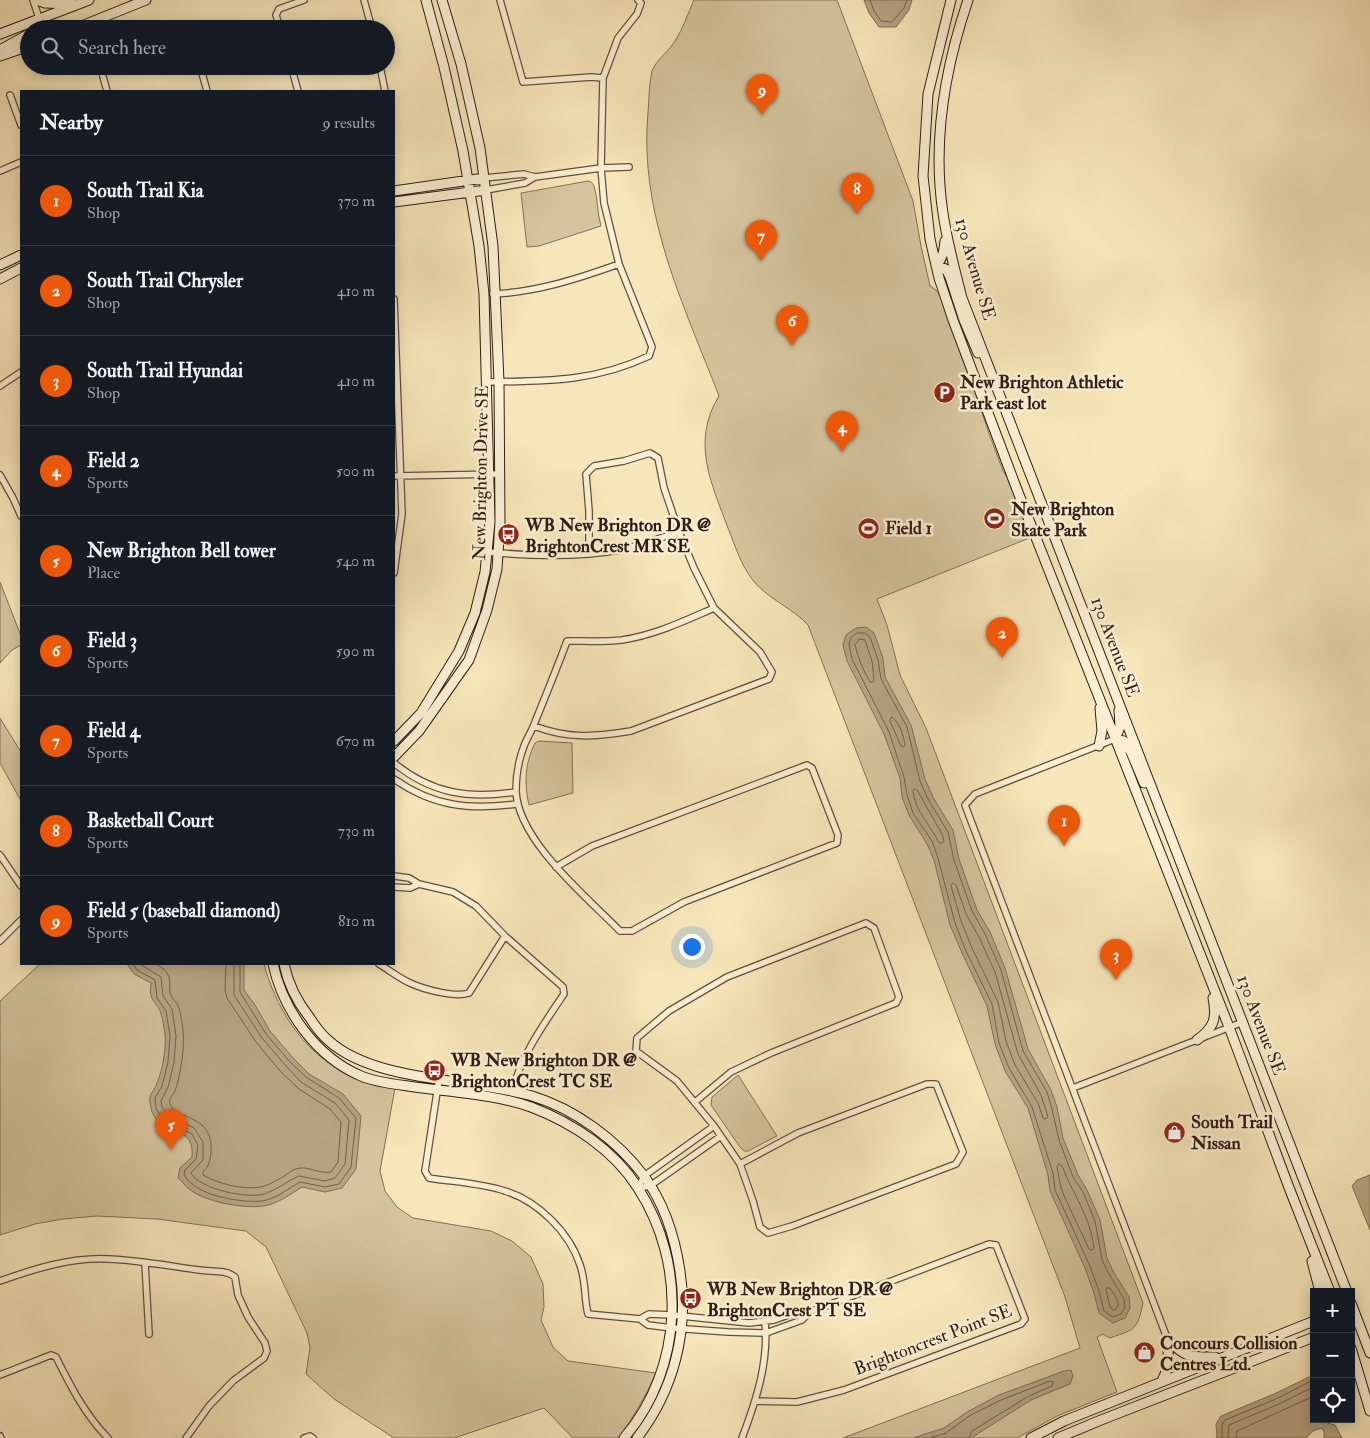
<!DOCTYPE html>
<meta charset="utf-8">
<style>
:root{--surface:#171b24;--page:#20242c;--text:#f1f3f6;--muted:#9ea1a6;--line:#363941;--accent:#ea580c}
body{margin:0;font-family:"IM FELL Double Pica",serif;background:var(--page);color:var(--text)}
.controls{position:absolute;right:15px;bottom:15px;display:grid;overflow:hidden;border-radius:0px;box-shadow:0 2px 12px #0003}
.controls button{width:45px;height:45px;display:grid;place-items:center;padding:0;border:0;border-bottom:1px solid var(--line);background:var(--surface);color:var(--text);font:25px sans-serif}
.you{position:absolute;left:691px;top:946px;width:18px;height:18px;margin:-12px;border:4px solid #fff;border-radius:50%;background:#1a73e8;box-shadow:0 0 0 8px #1a73e833}
.badge{display:grid;place-items:center;width:32px;height:32px;border-radius:50%;background:var(--accent);color:#fff;font-size:16px;font-weight:700}
.pin{position:absolute;translate:-50% -41px;filter:drop-shadow(0 1px 2px #0008)}
.pin::after{content:'';position:absolute;top:26px;width:18px;height:15px;background:inherit;clip-path:polygon(0 0,100% 0,50% 100%)}
.list{margin:0;padding:0;list-style:none}
h2{display:flex;justify-content:space-between;align-items:center;height:65px;margin:0;padding:0 20px;font-size:21px}
h2 small{font-size:16px;font-weight:400;color:var(--muted)}
.list li{display:grid;grid-template-columns:32px 1fr auto;gap:15px;align-items:center;box-sizing:border-box;height:90px;padding:0 20px;border-top:1px solid var(--line)}
.list b{display:block;font-size:19px;white-space:nowrap}
.list p{margin:0;font-size:16px;white-space:nowrap;color:var(--muted)}
.list em{font-size:16px;font-style:normal;color:var(--muted)}
.icon{flex:none;width:28px;height:28px;fill:none;stroke:currentColor;stroke-width:2;stroke-linecap:round;stroke-linejoin:round}
.map{position:relative;flex:none;width:1370px;height:1438px;overflow:hidden}
.search{position:absolute;background:var(--surface);box-shadow:0 2px 12px #0003;left:20px;top:20px;width:375px;height:55px;display:flex;align-items:center;gap:12px;box-sizing:border-box;padding:0 18px;border-radius:28px;color:var(--muted);font-size:19px}
.panel{position:absolute;background:var(--surface);box-shadow:0 2px 12px #0003;left:20px;top:90px;width:375px;height:875px;border-radius:0px}
.map>svg:first-child{display:block}
.green{fill:#d5c49d;stroke:#837058}
.water{fill:#b4a281;stroke:#806d55}
.lines{fill:none;stroke-linecap:round;stroke-linejoin:round}
.shore{stroke:#72604a;stroke-width:1}
.street-casing{stroke:#624f3d;stroke-width:8}
.secondary-casing{stroke:#311d14;stroke-width:11}
.street{stroke:#faefd2;stroke-width:5.5}
.secondary{stroke:#faefd2;stroke-width:9}
.labels{text-anchor:middle;dominant-baseline:central;stroke-width:5;stroke-linejoin:round;paint-order:stroke}
.street-label{font-size:18px;fill:#311d14;stroke:#faefd2}
.poi-label{font-size:18px;font-weight:bold;fill:#311d14;stroke:#faefd2;text-anchor:start}
</style>
<div class="map">
<svg width="1370" height="1438" viewBox="0 0 1370 1438">
<rect width="100%" height="100%" fill="#f7e6b9"/>
<filter id="stains"><feTurbulence type="fractalNoise" baseFrequency=".004" numOctaves="4"/><feColorMatrix values="0 0 0 0 .2 0 0 0 0 .09 0 0 0 0 .02 0 0 0 .5 -.17"/></filter>
<radialGradient id="worn" r=".72"><stop offset=".6" stop-color="#630" stop-opacity="0"/><stop offset="1" stop-color="#630" stop-opacity=".3"/></radialGradient>
<path class="green" d="M694,0H837L913,201L921,246L930,286L936,290L941,297L976,393L987,428L1003,471L1011,483L1032,537L877,599L887,625L900,675L926,728L1143,1303C1137,1330 1136,1329 1110,1338L1103,1334L1097,1337L1117,1392L1057,1416L1017,1438H843L1080,1348L1065,1297L808,625C793,609 773,601 757,585C742,569 736,548 728,528C711,483 691,441 719,396C683,303 639,214 648,113C649,99 649,84 652,71C656,60 669,51 675,41C683,29 688,13 694,0Z
M588,181C591,182 592,182 594,186C598,198 597,213 601,226L539,246L527,247L521,193Z
M0,582L21,636V645L12,650L0,663Z
M0,718L21,752V801L0,763Z
M539,741L572,743L573,793L529,805C524,783 525,763 535,743Z
M40,964H264C274,1003 303,1054 343,1070C360,1077 378,1082 395,1088L380,1171L385,1191L397,1207L413,1218L491,1231L512,1241L531,1257L543,1284L544,1307L541,1320L553,1347L568,1361L656,1373C645,1397 634,1417 618,1438H573L544,1408L454,1438H394L334,1399L306,1374L310,1348L307,1333L266,1247L246,1231L157,1219L97,1216L63,1219L35,1224L0,1235V1001Z
M738,1075L777,1136L748,1151H744L740,1147L711,1105L712,1097Z"/>
<path class="water" d="M864,0H912L909,10L896,27H879L869,13Z
M866,627L874,633L883,658L885,677L911,725L925,779L934,799L953,830L959,859L977,910L990,932L1005,968L1028,1049L1051,1090L1057,1107L1063,1138L1078,1175L1087,1190L1100,1220L1107,1258L1113,1271L1129,1297L1130,1308L1125,1318L1113,1323L1099,1313L1094,1293L1085,1268L1050,1191L1048,1175L1028,1108L1005,1071L995,1044L987,1006L962,953L950,925L934,860L927,844L909,815L902,797L900,778L884,734L847,661L843,645L846,635L856,628Z
M127,964H244V990L255,1005L270,1031L294,1059L309,1074L343,1094L361,1116L356,1169L342,1188L325,1192L302,1187C291,1194 277,1204 264,1206C244,1209 205,1202 189,1189C185,1186 182,1181 178,1178L180,1168L192,1157C195,1124 164,1138 152,1112C151,1108 149,1100 150,1097C151,1092 156,1088 157,1083C163,1069 166,1049 165,1034C164,1028 163,1020 161,1014C157,1000 148,1003 151,983L134,974Z
M1370,1175V1230L1352,1186L1357,1180Z
M1071,1370L1073,1376L1070,1384L1031,1400L971,1438H913L944,1428L967,1412L999,1395L1064,1371Z
M1309,1377L1314,1378V1419H1327V1423L1335,1425L1342,1438H1324V1432L1322,1428L1313,1431L1306,1438H1217L1216,1424L1221,1416L1274,1394Z"/>
<g class="lines">
<path class="shore" d="M870,0L874,11L881,21L892,22L904,8L907,0
M857,633H865L870,637L878,660L881,679L907,727L920,781L929,801L948,832L954,860L972,911L985,934L1001,970L1023,1051L1047,1092L1052,1109L1059,1140L1073,1177L1083,1192L1095,1221L1102,1260L1109,1274L1124,1299L1125,1307L1121,1314L1113,1317L1104,1311L1099,1291L1090,1266L1055,1190L1053,1173L1032,1107L1009,1068L999,1043L992,1004L966,951L955,923L938,858L932,841L913,813L907,795L904,777L889,732L852,659L849,644L851,638Z
M860,639L865,640L872,661L874,680L873,682H870C863,670 858,658 855,645Z
M892,717C900,723 903,735 905,744L904,747L901,746L890,721Z
M915,789L917,790L942,834L944,841L942,843H939C931,825 914,811 913,790Z
M953,883L956,885L966,914L979,937L995,972L1018,1054L1041,1095L1048,1117L1046,1119L1043,1118L1038,1103L1015,1065L1006,1041L998,1002L972,948L961,921L951,886Z
M133,964L137,970L155,980L157,998L166,1011L170,1036L168,1062L162,1086L155,1098L156,1109L164,1120L192,1134L198,1145L196,1159L185,1170L184,1175C196,1196 240,1203 262,1201C276,1199 289,1188 300,1182L325,1187L339,1184L351,1167L356,1118L339,1098L306,1077L290,1062L266,1034L240,992V964
M140,964L161,977L163,996L172,1009L176,1036L174,1063L168,1087L161,1101L162,1107L168,1115L194,1128L203,1142V1160L191,1173C199,1189 248,1199 264,1194C277,1190 287,1181 299,1176L325,1181L335,1178L345,1164L349,1120L335,1103L301,1082L286,1066L262,1038L234,995V964
M156,964C164,968 170,974 170,984C170,987 169,989 170,992C171,998 177,1002 179,1008C184,1026 185,1046 181,1065C180,1073 178,1083 175,1091C173,1095 168,1099 170,1104C176,1121 214,1113 211,1152C210,1161 209,1166 203,1172V1175C219,1184 242,1190 261,1187C266,1186 274,1182 279,1179C286,1176 291,1169 300,1168C310,1167 320,1174 331,1172L338,1162L341,1122L330,1109L299,1089L280,1071L256,1042L227,998L225,990L226,964
M1059,1164L1062,1166C1073,1195 1090,1215 1094,1248L1092,1250L1089,1249L1065,1198L1061,1188L1057,1167Z
M1107,1288H1110C1114,1295 1122,1302 1116,1309L1113,1310L1110,1307L1106,1290Z
M930,1438L946,1433L969,1416L1001,1400L1050,1381L1053,1382L1052,1386L1029,1396L972,1431L969,1438
M1222,1438V1425L1225,1420L1276,1399L1309,1382L1314,1383
M1228,1438L1229,1425L1279,1404L1309,1389H1314
M1236,1438L1237,1431L1314,1396"/>
<defs>
<path id="street" d="M33,0L39,18
M364,0L372,29
M500,0L523,82L591,77L603,78
M280,29L276,15L279,9L304,0
M100,66L107,91
M200,66L207,91
M291,66L298,91
M380,66L385,91
M10,95L21,125
M0,171L21,162
M484,178L524,174L535,177L601,168L629,167
M486,190L525,183L535,177
M493,294C537,292 577,279 619,264
M394,299L402,514L394,573
M487,382C546,381 594,382 649,356L652,347L619,264L604,203L601,168L603,78L618,38L637,14L641,3L638,0
M0,386L21,372
M0,475L13,498L21,516
M394,476L500,474
M488,552C531,556 577,558 619,550C640,546 659,538 679,532L664,488L658,458L650,453L624,461L594,466L586,474L589,511V553
M534,726C568,739 595,737 631,731L769,679L772,672L760,652L714,608L694,568L679,532
M1115,739L975,794L965,805L1167,1338
M394,763C432,794 469,799 516,792
M394,779C434,807 470,810 517,804
M0,855L21,886
M556,867L592,846L807,765L812,768L838,835L837,843L684,902L632,931H620C587,897 518,841 516,791C516,777 519,759 524,746C527,738 532,731 535,722C546,695 557,668 567,641C585,641 604,642 622,640C655,635 684,621 714,608
M394,876L409,878L419,884L453,892L476,906L505,936L563,987L564,994C543,1025 521,1056 512,1092
M394,887L410,888L419,884
M0,941L21,920
M379,964C389,970 399,978 410,983C423,989 455,998 469,993L505,936
M439,1079L425,1171L429,1178C454,1182 481,1183 505,1191C538,1201 570,1233 580,1265C586,1281 584,1298 588,1314L640,1319L648,1325L672,1328L728,1332L766,1333L802,1320L810,1312L989,1244L996,1245L1025,1319L1021,1324L844,1390L797,1402L755,1401
M1073,1088L1243,1022
M695,1102L731,1072L771,1053L896,1003L899,997L874,928L866,923L727,977L669,1011L637,1038L636,1051L677,1081L714,1126L740,1164L753,1201L760,1227L768,1233L792,1226L956,1164L963,1152L936,1084H927L798,1133L740,1164
M638,1188L644,1176L714,1126
M638,1188L650,1186L721,1136
M145,1263L149,1334
M0,1281C34,1269 71,1257 108,1259C138,1260 169,1266 199,1270C211,1272 225,1269 235,1277L238,1295L248,1317L265,1343L267,1351L264,1358L233,1381L209,1406L186,1438
M640,1319L649,1314L672,1315L749,1323L774,1320L797,1312H810
M0,1375L51,1355L56,1357C70,1385 85,1415 108,1438
M0,1436L1,1438
M304,1438L310,1436L313,1438
M742,1438C756,1401 769,1362 765,1322"/>
<path id="secondary" d="M37,0L45,3L72,4
M951,0L928,94L923,176L930,239L939,278L953,320L1016,487L1229,1027L1288,1185L1330,1292
M968,0C945,68 932,141 943,213C947,242 955,270 962,298L1347,1292
M39,18L43,29
M74,29L146,0
M0,34L89,0
M0,50L29,34
M0,56L29,46
M394,191L484,178
M394,202L486,190
M0,265L21,255
M936,266L946,269L950,277L964,320L978,353
M936,266C943,258 944,251 945,241
M0,279L21,268
M1115,739L1124,741L1131,752L1144,783
M1115,739L1120,727L1119,710
M394,741L421,713L459,651L475,613L485,572L490,522L484,294L479,246L463,151L444,67L426,0
M1099,746L1102,731L1100,708
M394,757L419,731L469,660L487,610L497,569L500,522L499,381L493,246L480,148L461,64L442,0
M273,964C283,1010 316,1057 361,1076C375,1082 393,1084 408,1086C447,1092 495,1094 531,1107C573,1123 614,1150 638,1188C687,1264 684,1368 624,1438
M284,964C288,983 298,1003 310,1018C315,1026 322,1035 329,1041C376,1083 473,1078 532,1096C575,1109 617,1140 644,1176C664,1203 675,1238 680,1271C689,1331 674,1390 637,1438
M1197,1040C1214,1028 1217,1019 1213,998
M1312,1261L1320,1292
M1351,1303L1370,1353
M1167,1338C1185,1358 1189,1357 1215,1357
M1351,1348L1370,1411
M1162,1381L1169,1365L1167,1338
M1031,1438L1064,1421L1314,1321
M1058,1438L1101,1420L1314,1337"/>
</defs>
<use href="#street" class="street-casing"/>
<use href="#secondary" class="secondary-casing"/>
<use href="#street" class="street"/>
<use href="#secondary" class="secondary"/>
</g>
<defs>
<symbol id="parking-disc" viewBox="-11 -11 22 22"><circle r="9.5" fill="#8f2418" stroke="#faefd2"/><path d="M-3.5-5.5H1a3.5 3.5 0 0 1 0 7H-1V5.5H-3.5ZM-1-3.4V-.6H.8a1.4 1.4 0 0 0 0-2.8Z" fill="#fff"/></symbol>
<symbol id="stadium-disc" viewBox="-11 -11 22 22"><circle r="9.5" fill="#8f2418" stroke="#faefd2"/><path d="M0-5a6.5 5 0 1 0 0 10a6.5 5 0 1 0 0-10ZM-3.5-1.8h7v3.6h-7Z" fill="#fff"/></symbol>
<symbol id="bus-disc" viewBox="-11 -11 22 22"><circle r="9.5" fill="#8f2418" stroke="#faefd2"/><path d="M-5-6H5V4H4V6H2V4H-2V6H-4V4H-5ZM-3.5-4V0h7V-4ZM-3.5 1.2v1.5H-2V1.2ZM2 1.2v1.5H3.5V1.2Z" fill="#fff"/></symbol>
<symbol id="shop-disc" viewBox="-11 -11 22 22"><circle r="9.5" fill="#8f2418" stroke="#faefd2"/><path d="M-5-2.5h2.3a2.7 3.5 0 0 1 5.4 0H5L5.5 6h-11ZM-1.5-2.5h3a1.5 2.3 0 0 0-3 0Z" fill="#fff"/></symbol>
</defs>
<g fill-rule="evenodd">
<use href="#parking-disc" x="932" y="380" width="25" height="25"/>
<use href="#stadium-disc" x="982" y="506" width="25" height="25"/>
<use href="#stadium-disc" x="856" y="516" width="25" height="25"/>
<use href="#bus-disc" x="496" y="522" width="25" height="25"/>
<use href="#bus-disc" x="422" y="1058" width="25" height="25"/>
<use href="#shop-disc" x="1162" y="1120" width="25" height="25"/>
<use href="#bus-disc" x="678" y="1286" width="25" height="25"/>
<use href="#shop-disc" x="1132" y="1340" width="25" height="25"/>
</g>
<g class="labels">
<g class="street-label">
<text transform="translate(975 269) rotate(74)">130 Avenue SE</text>
<text transform="translate(481 473) rotate(-89)">New Brighton Drive SE</text>
<text transform="translate(1115 647) rotate(69)">130 Avenue SE</text>
<text transform="translate(1261 1025) rotate(69)">130 Avenue SE</text>
<text transform="translate(933 1340) rotate(-21)">Brightoncrest Point SE</text>
</g>
<g class="poi-label">
<text x="960" y="382">New Brighton Athletic<tspan x="960" dy="21">Park east lot</tspan></text>
<text x="1011" y="509">New Brighton<tspan x="1011" dy="21">Skate Park</tspan></text>
<text x="525" y="525">WB New Brighton DR @<tspan x="525" dy="21">BrightonCrest MR SE</tspan></text>
<text x="885" y="528">Field 1</text>
<text x="451" y="1060">WB New Brighton DR @<tspan x="451" dy="21">BrightonCrest TC SE</tspan></text>
<text x="1191" y="1122">South Trail<tspan x="1191" dy="21">Nissan</tspan></text>
<text x="707" y="1289">WB New Brighton DR @<tspan x="707" dy="21">BrightonCrest PT SE</tspan></text>
<text x="1160" y="1343">Concours Collision<tspan x="1160" dy="21">Centres Ltd.</tspan></text>
</g>
</g>
<rect width="100%" height="100%" filter="url(#stains)"/>
<rect width="100%" height="100%" fill="url(#worn)"/>
</svg>
<div class="controls">
<button>+</button>
<button>−</button>
<button><svg class="icon" aria-label="locate" viewBox="0 0 24 24"><circle cx="12" cy="12" r="6"/><path d="M12 2v4M12 18v4M2 12h4M18 12h4"/></svg></button>
</div>
<div class="you"></div>
<div class="pin badge" style="left:1064px;top:846px">1</div>
<div class="pin badge" style="left:1002px;top:658px">2</div>
<div class="pin badge" style="left:1116px;top:980px">3</div>
<div class="pin badge" style="left:842px;top:452px">4</div>
<div class="pin badge" style="left:171px;top:1150px">5</div>
<div class="pin badge" style="left:792px;top:346px">6</div>
<div class="pin badge" style="left:761px;top:261px">7</div>
<div class="pin badge" style="left:857px;top:214px">8</div>
<div class="pin badge" style="left:762px;top:115px">9</div>
<div class="search"><svg class="icon" aria-label="search" viewBox="0 0 24 24"><circle cx="10" cy="10" r="6"/><path d="M15 15l6 6"/></svg>Search here</div>
<section class="panel">
<h2>Nearby<small>9 results</small></h2>
<ul class="list">
<li><span class="badge">1</span><div><b>South Trail Kia</b><p>Shop</p></div><em>370 m</em></li>
<li><span class="badge">2</span><div><b>South Trail Chrysler</b><p>Shop</p></div><em>410 m</em></li>
<li><span class="badge">3</span><div><b>South Trail Hyundai</b><p>Shop</p></div><em>410 m</em></li>
<li><span class="badge">4</span><div><b>Field 2</b><p>Sports</p></div><em>500 m</em></li>
<li><span class="badge">5</span><div><b>New Brighton Bell tower</b><p>Place</p></div><em>540 m</em></li>
<li><span class="badge">6</span><div><b>Field 3</b><p>Sports</p></div><em>590 m</em></li>
<li><span class="badge">7</span><div><b>Field 4</b><p>Sports</p></div><em>670 m</em></li>
<li><span class="badge">8</span><div><b>Basketball Court</b><p>Sports</p></div><em>730 m</em></li>
<li><span class="badge">9</span><div><b>Field 5 (baseball diamond)</b><p>Sports</p></div><em>810 m</em></li>
</ul>
</section>
</div>
